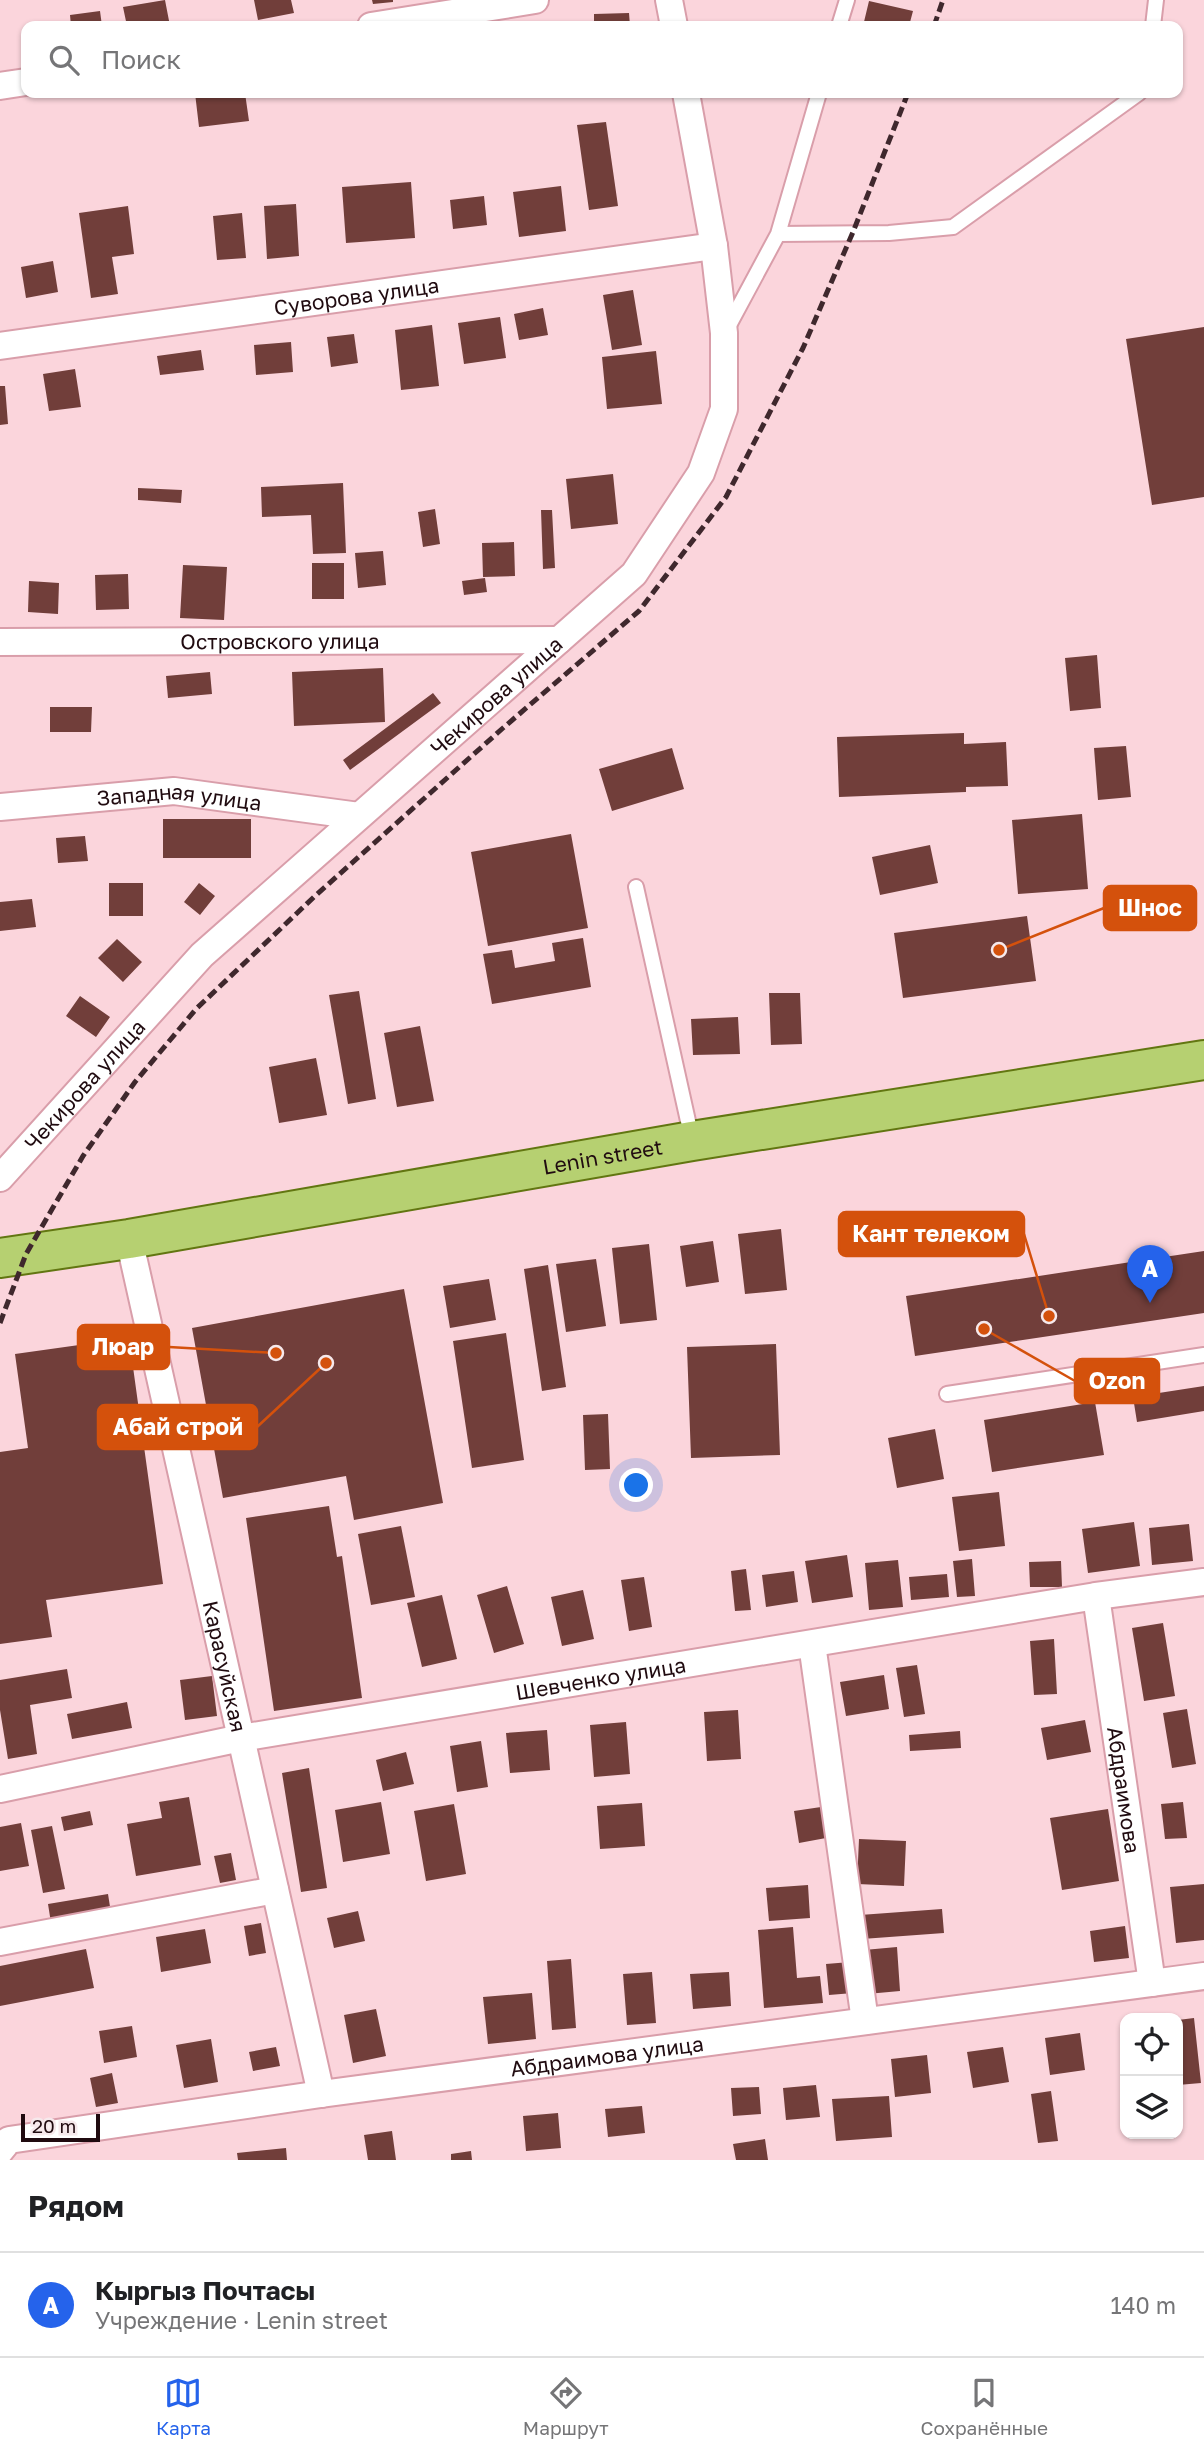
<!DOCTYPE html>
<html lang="ru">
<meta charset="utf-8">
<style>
:root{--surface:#fff;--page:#f2f2f2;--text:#202124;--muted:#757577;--line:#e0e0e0;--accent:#2563eb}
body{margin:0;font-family:"Golos Text",sans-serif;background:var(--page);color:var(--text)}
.controls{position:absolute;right:21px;bottom:21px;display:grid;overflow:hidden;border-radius:14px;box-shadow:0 2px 5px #0004}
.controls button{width:63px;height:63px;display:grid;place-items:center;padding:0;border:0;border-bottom:2px solid var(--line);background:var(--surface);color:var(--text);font:35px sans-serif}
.scale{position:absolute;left:21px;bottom:18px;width:79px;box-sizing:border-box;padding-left:7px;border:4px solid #200b10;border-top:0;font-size:19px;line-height:24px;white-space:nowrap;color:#200b10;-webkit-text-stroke:5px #f6e9ec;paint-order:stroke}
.you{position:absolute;left:637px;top:1486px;width:24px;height:24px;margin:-18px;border:5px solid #fff;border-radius:50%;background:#1a73e8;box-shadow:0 0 0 10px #1a73e833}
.badge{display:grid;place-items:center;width:46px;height:46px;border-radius:50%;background:var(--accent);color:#fff;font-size:23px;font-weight:700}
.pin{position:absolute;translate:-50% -58px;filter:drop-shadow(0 2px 4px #0008)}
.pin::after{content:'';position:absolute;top:37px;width:24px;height:21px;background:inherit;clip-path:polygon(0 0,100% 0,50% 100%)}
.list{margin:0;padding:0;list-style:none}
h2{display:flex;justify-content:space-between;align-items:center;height:91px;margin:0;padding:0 28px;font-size:30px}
h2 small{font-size:23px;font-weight:400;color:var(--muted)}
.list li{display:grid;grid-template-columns:46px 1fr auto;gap:21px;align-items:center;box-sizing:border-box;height:105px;padding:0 28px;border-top:2px solid var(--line)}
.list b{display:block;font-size:26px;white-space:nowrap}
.list p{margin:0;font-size:23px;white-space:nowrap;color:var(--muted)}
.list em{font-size:23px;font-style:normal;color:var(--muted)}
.icon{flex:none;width:38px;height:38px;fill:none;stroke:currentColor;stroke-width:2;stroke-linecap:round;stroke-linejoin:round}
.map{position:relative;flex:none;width:1204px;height:2160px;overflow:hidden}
.search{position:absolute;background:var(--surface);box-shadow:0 2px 5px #0004;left:21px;right:21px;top:21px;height:77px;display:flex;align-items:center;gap:18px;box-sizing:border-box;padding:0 24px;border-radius:14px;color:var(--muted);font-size:26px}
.sheet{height:196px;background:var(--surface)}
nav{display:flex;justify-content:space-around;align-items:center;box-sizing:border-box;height:98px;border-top:2px solid var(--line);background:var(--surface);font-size:19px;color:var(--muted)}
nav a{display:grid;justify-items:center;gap:4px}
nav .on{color:var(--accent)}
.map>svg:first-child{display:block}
.building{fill:#713e3a}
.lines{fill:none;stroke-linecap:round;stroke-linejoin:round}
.service-casing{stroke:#d99eaa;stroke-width:18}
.minor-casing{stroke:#d99eaa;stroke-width:30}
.primary-casing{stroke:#627611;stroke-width:42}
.service{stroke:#fff;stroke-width:14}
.minor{stroke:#fff;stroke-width:26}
.primary{stroke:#b6d071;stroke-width:38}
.rail{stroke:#3f282d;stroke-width:5;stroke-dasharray:10 5;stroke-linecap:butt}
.labels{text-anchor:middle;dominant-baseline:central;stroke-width:7;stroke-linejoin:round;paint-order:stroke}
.street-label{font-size:21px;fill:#200b10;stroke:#f6e9ec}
.leader{fill:none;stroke:#d4510c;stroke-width:2.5}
.callout-dot{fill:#d4510c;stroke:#f6e9ec;stroke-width:2.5}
.callout{fill:#d4510c;stroke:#d4510c;stroke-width:2.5}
.callout-label{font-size:23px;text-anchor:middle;font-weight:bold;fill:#fff}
</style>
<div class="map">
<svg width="1204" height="2160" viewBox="0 0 1204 2160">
<rect width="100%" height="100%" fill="#fbd5dc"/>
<path class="building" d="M165,0L170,26H127L123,7Z
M254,0H291L294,13L258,20Z
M372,0H393V2L373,4Z
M869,1L913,11L909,26H863Z
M100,11L102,26H71L70,15Z
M629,13L630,26H594V14Z
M195,93H245L249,121L199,127Z
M606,122L618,206L589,210L577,125Z
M411,182L415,238L346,243L342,187Z
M561,186L566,231L519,237L513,192Z
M484,196L487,225L453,229L450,200Z
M296,204L299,256L267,259L264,206Z
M128,206L134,254L112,257L118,294L91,298L79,213Z
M242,213L246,258L217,260L213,216Z
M53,261L58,292L26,298L21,267Z
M633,290L642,345L612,350L603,295Z
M543,308L548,335L519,340L514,314Z
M500,317L506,358L464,364L458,323Z
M432,325L439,386L401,390L395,330Z
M1204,327V497L1152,505L1126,339Z
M354,334L358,363L331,367L327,337Z
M291,342L293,372L256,375L254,345Z
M201,350L204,370L160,375L157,356Z
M656,351L662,404L607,409L602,357Z
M75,369L81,407L49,411L43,374Z
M0,386H5L8,424L0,425Z
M613,474L618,524L571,529L566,479Z
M343,483L346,553L313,554L311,515L262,517L261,487Z
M138,488L182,490L181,503L138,500Z
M435,509L440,544L423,547L418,512Z
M541,510H552L555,568L543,569Z
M514,542L515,576L483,577L482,543Z
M383,551L386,585L358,588L355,553Z
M312,563H344V599H312Z
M183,565L227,567L224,620L180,618Z
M128,574L129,609L96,610L95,575Z
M485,578L487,592L464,595L462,581Z
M29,581L59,583L58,614L28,612Z
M1097,655L1101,708L1070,711L1065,658Z
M383,668L385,722L294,726L292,672Z
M210,672L212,694L168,698L166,676Z
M433,693L441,703L350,770L343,760Z
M50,707H92L91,732H50Z
M964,733V744L1006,742L1008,786L966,787V792L839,797L837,737Z
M1126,746L1131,797L1098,800L1094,748Z
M672,748L684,789L612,811L599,769Z
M1082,814L1088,889L1018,894L1012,820Z
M163,819H251V858H163Z
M571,834L588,928L488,946L471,852Z
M85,836L88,861L58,863L56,838Z
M930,845L938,883L880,895L872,857Z
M109,883H143V916H109Z
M199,883L215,896L200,915L184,902Z
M32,899L36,927L0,931V902Z
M1027,916L1036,981L903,998L894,933Z
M583,938L591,987L492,1004L483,954L512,950L515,968L555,961L552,943Z
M117,939L142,962L123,982L98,958Z
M359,991L376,1099L348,1104L329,995Z
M769,993H800L802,1044L771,1045Z
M80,996L110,1017L96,1037L66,1016Z
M738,1017L740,1054L693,1055L691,1019Z
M420,1026L434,1101L397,1107L384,1033Z
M316,1058L327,1115L279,1123L269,1067Z
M781,1229L787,1290L745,1294L738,1234Z
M713,1241L719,1282L686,1287L680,1246Z
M649,1244L657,1320L620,1324L612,1248Z
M1204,1251V1313L915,1356L906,1296Z
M596,1259L606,1326L566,1332L556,1264Z
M548,1265L566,1387L542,1391L524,1269Z
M489,1279L496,1320L450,1328L443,1286Z
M404,1289L443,1503L354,1520L346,1476L223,1498L192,1328Z
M506,1333L524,1460L472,1468L453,1341Z
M129,1338L163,1584L46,1600L52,1637L0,1644V1452L28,1448L15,1354Z
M776,1344L780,1455L691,1458L687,1347Z
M1204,1386V1411L1137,1422L1133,1397Z
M1095,1402L1104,1455L992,1472L984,1420Z
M608,1414L610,1469L585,1470L583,1415Z
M935,1429L944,1479L897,1488L888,1438Z
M999,1492L1005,1546L959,1551L952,1497Z
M329,1506L337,1557L342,1556L362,1698L274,1711L246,1518Z
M1134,1522L1140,1566L1088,1573L1082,1529Z
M1189,1524L1193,1561L1152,1565L1149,1528Z
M401,1526L415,1597L371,1605L358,1534Z
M847,1555L853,1597L812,1603L805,1561Z
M972,1559L975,1596L957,1597L953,1561Z
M898,1560L903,1607L869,1610L865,1563Z
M1061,1561L1062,1587H1030L1029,1562Z
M746,1569L751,1610L735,1611L731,1571Z
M794,1571L798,1602L766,1607L762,1575Z
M947,1574L949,1597L911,1600L909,1577Z
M644,1577L652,1627L629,1631L621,1580Z
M507,1586L524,1644L494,1653L477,1595Z
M583,1590L594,1639L562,1646L551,1597Z
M442,1595L457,1659L422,1667L407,1603Z
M1163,1623L1175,1696L1144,1701L1132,1628Z
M1054,1639L1057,1694L1034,1695L1030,1641Z
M917,1665L925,1714L904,1717L896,1668Z
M67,1669L72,1698L30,1705L37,1754L8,1759L0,1710V1680Z
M884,1675L889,1709L846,1716L840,1682Z
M212,1676L217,1716L185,1720L180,1680Z
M127,1702L132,1728L72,1739L67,1714Z
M1187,1709L1196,1764L1172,1768L1163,1713Z
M738,1710L741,1759L707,1761L704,1712Z
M1085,1720L1091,1752L1047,1760L1041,1728Z
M626,1722L630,1774L594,1777L590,1725Z
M547,1730L550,1770L510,1773L506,1733Z
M960,1731L961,1748L910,1751L909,1735Z
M481,1741L488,1787L457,1792L450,1746Z
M406,1752L414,1784L383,1791L376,1760Z
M309,1768L327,1888L301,1892L282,1773Z
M189,1797L201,1865L136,1876L127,1824L162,1818L159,1802Z
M381,1802L390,1854L343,1862L335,1810Z
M1183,1802L1187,1838L1165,1839L1161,1804Z
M642,1803L645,1846L600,1849L597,1806Z
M454,1804L466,1874L426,1881L414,1811Z
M821,1807L826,1838L799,1843L794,1811Z
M1108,1809L1119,1881L1062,1890L1050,1818Z
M90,1811L93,1825L64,1831L61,1817Z
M21,1823L29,1866L0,1871V1827Z
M52,1826L65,1889L43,1893L31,1830Z
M859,1839L906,1841L904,1886L857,1884Z
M231,1853L236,1880L220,1883L214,1856Z
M1204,1884V1940L1176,1943L1170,1887Z
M808,1885L810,1918L769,1921L766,1888Z
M108,1894L111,1913L51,1923L48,1904Z
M942,1909L944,1933L862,1939L860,1915Z
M358,1911L365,1941L334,1948L327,1918Z
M261,1923L266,1953L249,1956L244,1926Z
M1125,1926L1129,1958L1094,1962L1090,1931Z
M793,1927L797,1978L820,1976L823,2003L764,2008L758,1930Z
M205,1929L211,1963L161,1972L156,1937Z
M897,1947L900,1991L867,1994L864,1950Z
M86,1949L94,1988L0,2006V1966Z
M571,1959L576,2028L552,2030L547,1961Z
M850,1962L853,1993L829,1995L826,1964Z
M652,1972L656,2023L627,2025L623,1974Z
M729,1972L731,2006L693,2009L690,1974Z
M532,1993L536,2039L488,2044L483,1997Z
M376,2009L386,2056L353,2063L344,2015Z
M1194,2018L1201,2083L1178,2085V2020Z
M132,2026L137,2057L104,2063L99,2031Z
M1080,2033L1085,2070L1050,2075L1045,2038Z
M211,2039L218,2082L184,2088L176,2045Z
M276,2047L280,2066L253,2071L249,2052Z
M1003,2047L1009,2082L973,2088L967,2052Z
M927,2055L931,2093L895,2097L891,2059Z
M112,2073L118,2103L96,2107L90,2078Z
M816,2085L820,2117L786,2120L783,2088Z
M759,2087L761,2114L733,2116L731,2088Z
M1051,2091L1058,2141L1038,2143L1031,2094Z
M889,2096L892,2137L836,2141L832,2099Z
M642,2106L645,2133L608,2137L605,2109Z
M558,2113L561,2148L526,2151L523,2116Z
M392,2131L396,2160H368L364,2135Z
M765,2139L768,2160H736L733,2144Z
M286,2148L287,2160H238L237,2153Z
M471,2151L472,2160H451V2154Z"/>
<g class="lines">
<defs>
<path id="service" d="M839,26L847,0
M1153,26L1156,0
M778,234L889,233L953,227L1139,93
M727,329L778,234L819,93
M636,887L692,1139
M947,1394L1204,1355"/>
<g id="minor">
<path d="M669,0L674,26"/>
<path d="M371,26L535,0"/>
<path d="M0,86L26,82"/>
<path id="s1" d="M0,346L714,246"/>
<path id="s2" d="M0,642L559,640"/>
<path id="s3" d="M0,807L174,791L359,816"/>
<path id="s4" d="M0,1178L202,955L634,574L701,473L724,409V333L714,246L686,93"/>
<path id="s5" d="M129,1239L321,2094"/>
<path id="s6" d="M1096,1596L1152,1983"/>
<path d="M812,1644L865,2021"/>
<path id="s7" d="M0,1789L241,1738L1096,1596L1204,1582"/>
<path d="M0,1942L275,1890"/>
<path id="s8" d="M0,2151L9,2140L321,2094L1204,1976"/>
</g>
<g id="primary">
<path id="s9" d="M0,1258L129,1239L692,1141L1204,1060"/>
</g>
</defs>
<use href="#service" class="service-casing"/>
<use href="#minor" class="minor-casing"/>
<use href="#primary" class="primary-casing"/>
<use href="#service" class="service"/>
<use href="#minor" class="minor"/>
<use href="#primary" class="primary"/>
<path class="rail" d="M934,26L943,0
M0,1323L26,1254L83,1156L135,1082L196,1009L315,896L503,728L639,611L726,497L803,348L853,232L908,93"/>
</g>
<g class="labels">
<g class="street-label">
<text stroke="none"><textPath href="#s1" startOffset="360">Суворова улица</textPath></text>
<text stroke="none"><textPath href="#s2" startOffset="280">Островского улица</textPath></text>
<text stroke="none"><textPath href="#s4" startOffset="693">Чекирова улица</textPath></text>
<text stroke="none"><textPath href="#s3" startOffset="180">Западная улица</textPath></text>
<text stroke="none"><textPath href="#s4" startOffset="126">Чекирова улица</textPath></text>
<text stroke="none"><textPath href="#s9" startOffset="611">Lenin street</textPath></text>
<text stroke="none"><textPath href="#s5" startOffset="438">Карасуйская</textPath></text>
<text stroke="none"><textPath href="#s7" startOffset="611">Шевченко улица</textPath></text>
<text stroke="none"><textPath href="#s6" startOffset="196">Абдраимова</textPath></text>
<text stroke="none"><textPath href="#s8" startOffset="618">Абдраимова улица</textPath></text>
</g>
</g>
<path class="leader" d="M999 950L1104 908M1049 1316L1024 1234M276 1353L169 1347M984 1329L1075 1381M326 1363L257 1427"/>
<g class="callout-dot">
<circle cx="999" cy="950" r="7"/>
<circle cx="1049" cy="1316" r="7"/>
<circle cx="276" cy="1353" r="7"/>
<circle cx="984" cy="1329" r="7"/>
<circle cx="326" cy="1363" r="7"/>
</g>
<g class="callout">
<rect x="1104" y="886" width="92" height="44" rx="7"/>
<rect x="839" y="1212" width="185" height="44" rx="7"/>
<rect x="78" y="1325" width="91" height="44" rx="7"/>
<rect x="1075" y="1359" width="84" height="44" rx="7"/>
<rect x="98" y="1405" width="159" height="44" rx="7"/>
</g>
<g class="callout-label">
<text x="1150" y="916">Шнос</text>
<text x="931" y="1242">Кант телеком</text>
<text x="123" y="1355">Люар</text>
<text x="1117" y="1389">Ozon</text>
<text x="178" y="1435">Абай строй</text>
</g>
</svg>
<div class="controls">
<button><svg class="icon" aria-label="locate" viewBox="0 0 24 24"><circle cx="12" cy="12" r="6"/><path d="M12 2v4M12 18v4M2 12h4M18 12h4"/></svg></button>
<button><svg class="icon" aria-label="layers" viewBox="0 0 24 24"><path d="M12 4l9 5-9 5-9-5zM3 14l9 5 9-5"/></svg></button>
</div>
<div class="scale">20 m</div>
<div class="you"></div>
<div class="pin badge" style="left:1150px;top:1303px">A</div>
<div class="search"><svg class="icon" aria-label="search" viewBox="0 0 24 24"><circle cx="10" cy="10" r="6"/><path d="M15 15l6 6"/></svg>Поиск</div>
</div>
<section class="sheet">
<h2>Рядом<small></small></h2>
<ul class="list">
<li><span class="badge">A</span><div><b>Кыргыз Почтасы</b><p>Учреждение · Lenin street</p></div><em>140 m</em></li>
</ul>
</section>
<nav>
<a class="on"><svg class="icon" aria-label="map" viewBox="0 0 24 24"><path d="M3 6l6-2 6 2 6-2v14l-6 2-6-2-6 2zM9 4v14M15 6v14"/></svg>Карта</a>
<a><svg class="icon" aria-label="directions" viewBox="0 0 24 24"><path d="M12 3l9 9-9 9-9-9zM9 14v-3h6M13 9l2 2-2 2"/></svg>Маршрут</a>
<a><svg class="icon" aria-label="saved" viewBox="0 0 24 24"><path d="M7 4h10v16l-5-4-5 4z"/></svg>Сохранённые</a>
</nav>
